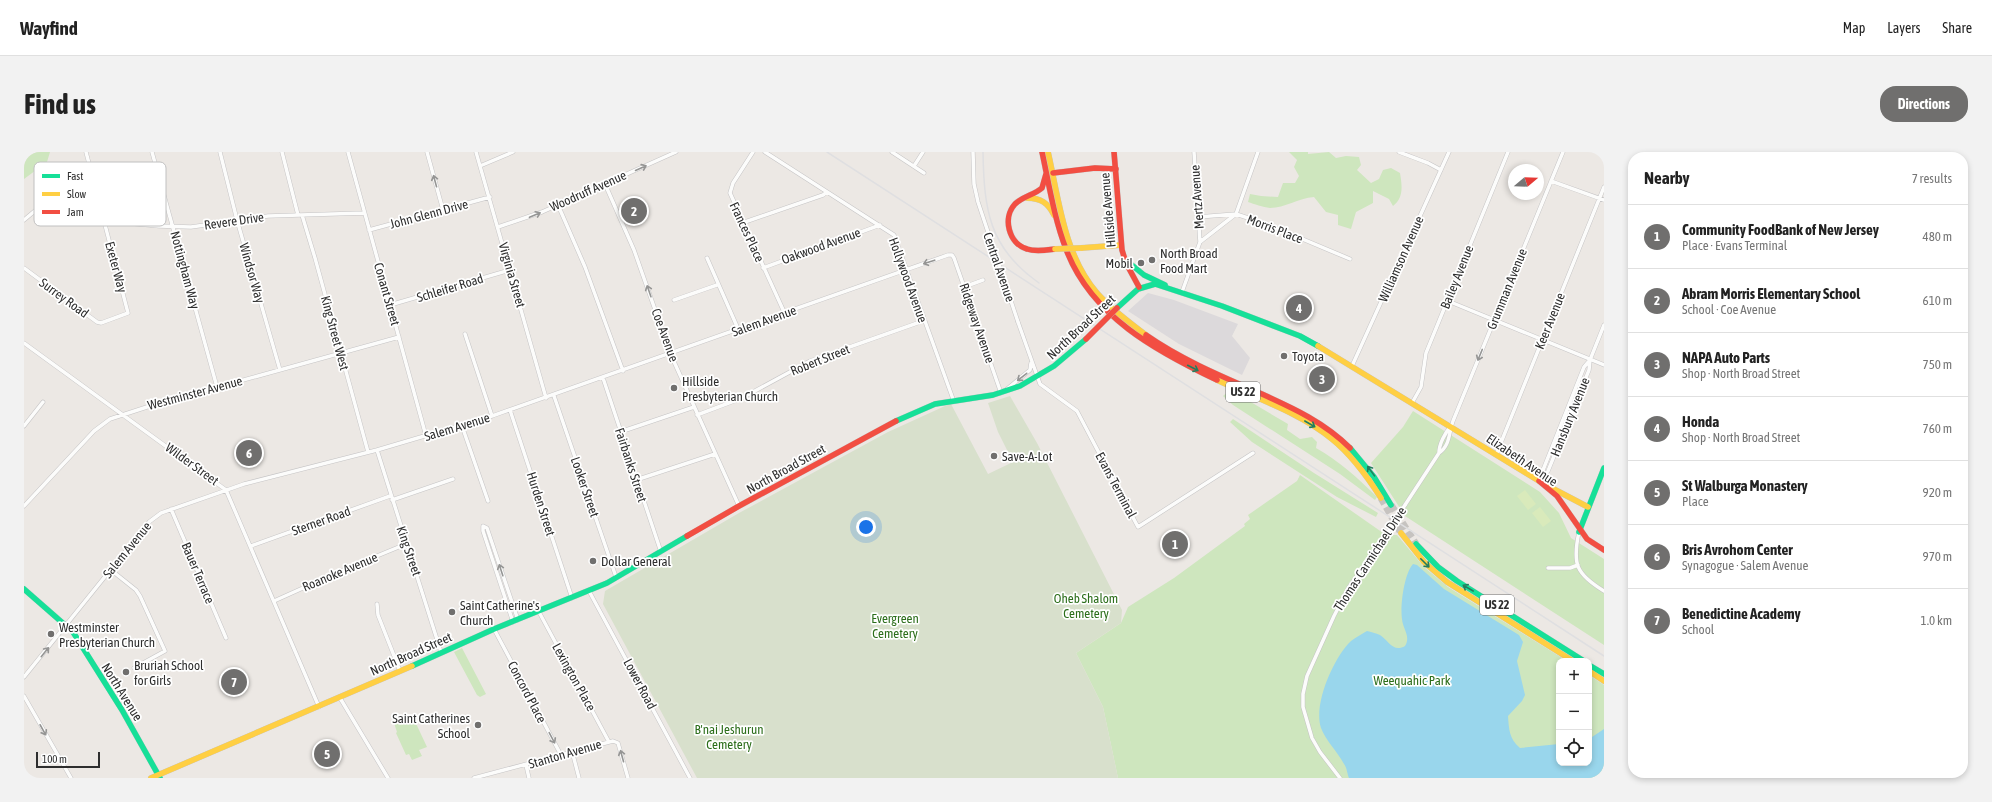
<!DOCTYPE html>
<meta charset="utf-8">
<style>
:root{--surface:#fff;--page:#f2f2f2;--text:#222;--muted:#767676;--line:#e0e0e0;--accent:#706f6e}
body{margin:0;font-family:"Asap Condensed",sans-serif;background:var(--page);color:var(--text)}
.controls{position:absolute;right:12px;bottom:12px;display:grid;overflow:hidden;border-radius:8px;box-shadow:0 2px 6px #0003}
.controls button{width:36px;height:36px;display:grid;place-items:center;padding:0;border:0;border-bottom:1px solid var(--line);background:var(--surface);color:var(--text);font:20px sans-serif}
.compass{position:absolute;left:1484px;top:12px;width:36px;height:36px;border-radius:50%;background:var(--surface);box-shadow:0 2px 6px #0003;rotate:71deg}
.scale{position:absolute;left:12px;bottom:10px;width:64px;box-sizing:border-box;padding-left:4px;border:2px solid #2e2e2e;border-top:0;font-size:11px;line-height:14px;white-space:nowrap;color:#2e2e2e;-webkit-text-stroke:3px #fff;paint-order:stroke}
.you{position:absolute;left:842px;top:375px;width:14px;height:14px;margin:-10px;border:3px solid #fff;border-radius:50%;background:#1a73e8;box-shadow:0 0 0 6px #1a73e833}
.badge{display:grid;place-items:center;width:26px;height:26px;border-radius:50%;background:var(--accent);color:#fff;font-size:13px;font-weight:700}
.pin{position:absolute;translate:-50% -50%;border:2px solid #fff;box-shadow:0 1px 4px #0006}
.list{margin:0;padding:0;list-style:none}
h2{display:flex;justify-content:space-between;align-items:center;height:52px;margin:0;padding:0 16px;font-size:17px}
h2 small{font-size:13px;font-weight:400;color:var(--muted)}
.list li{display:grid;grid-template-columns:26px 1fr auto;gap:12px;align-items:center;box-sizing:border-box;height:64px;padding:0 16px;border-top:1px solid var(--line)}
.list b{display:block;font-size:15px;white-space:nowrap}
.list p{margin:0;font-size:13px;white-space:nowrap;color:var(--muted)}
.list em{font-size:13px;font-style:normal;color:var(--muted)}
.icon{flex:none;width:22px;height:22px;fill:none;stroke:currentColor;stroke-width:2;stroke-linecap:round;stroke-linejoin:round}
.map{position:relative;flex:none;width:1580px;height:626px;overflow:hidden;border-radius:16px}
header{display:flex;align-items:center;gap:24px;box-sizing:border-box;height:56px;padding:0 20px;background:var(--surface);border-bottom:1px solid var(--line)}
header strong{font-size:19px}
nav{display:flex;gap:22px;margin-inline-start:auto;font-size:14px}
.intro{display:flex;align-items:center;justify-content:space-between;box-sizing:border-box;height:96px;padding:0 24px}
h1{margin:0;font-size:28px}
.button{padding:10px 18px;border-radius:16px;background:var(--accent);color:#fff;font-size:14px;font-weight:700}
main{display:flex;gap:24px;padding:0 24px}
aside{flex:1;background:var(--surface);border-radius:16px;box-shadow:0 2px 6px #0003}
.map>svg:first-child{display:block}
.industrial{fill:#dcd9db}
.green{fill:#cee6be}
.cemetery{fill:#d8e0cc}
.pitch{fill:#d9eabb}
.water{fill:#99d6ec}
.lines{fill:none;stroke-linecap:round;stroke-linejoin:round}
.highway-tunnel{stroke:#c6c3c0;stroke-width:7;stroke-dasharray:7 3.5;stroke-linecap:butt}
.street-casing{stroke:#c5c4c5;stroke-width:4.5}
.fast-casing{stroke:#c5c4c5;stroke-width:6}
.slow-casing{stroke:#c5c4c5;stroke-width:6}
.jam-casing{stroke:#c5c4c5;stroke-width:6}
.street{stroke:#fcfcfb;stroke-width:3.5}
.fast{stroke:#16e098;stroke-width:5.5}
.slow{stroke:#ffcf43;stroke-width:5.5}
.jam{stroke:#f24e42;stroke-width:5.5}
.rail{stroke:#dfdfe1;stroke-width:1.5}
.street-bridge-casing{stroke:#c5c4c5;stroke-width:4.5;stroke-linecap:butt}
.slow-bridge-casing{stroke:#c5c4c5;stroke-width:6;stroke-linecap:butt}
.jam-bridge-casing{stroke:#c5c4c5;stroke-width:6;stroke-linecap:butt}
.street-bridge{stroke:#fcfcfb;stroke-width:3.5}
.slow-bridge{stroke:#ffcf43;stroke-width:5.5}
.jam-bridge{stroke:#f24e42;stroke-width:5.5}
.oneway{stroke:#959594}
.oneway2{stroke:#237e5e}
.poi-dot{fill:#706f6e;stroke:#fff;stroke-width:1.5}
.labels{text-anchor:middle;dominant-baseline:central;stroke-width:3.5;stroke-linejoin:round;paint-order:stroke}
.shield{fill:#fff;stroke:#6d6d6d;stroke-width:1}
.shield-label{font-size:12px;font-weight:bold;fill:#2e2e2e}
.street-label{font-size:13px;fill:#2e2e2e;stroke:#fff}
.poi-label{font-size:13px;fill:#2e2e2e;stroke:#fff;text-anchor:start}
.park-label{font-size:13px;fill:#2c6e1b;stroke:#fff}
.key{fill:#fff;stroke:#c0c0c0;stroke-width:1}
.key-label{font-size:11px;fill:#2e2e2e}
</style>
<header>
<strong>Wayfind</strong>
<nav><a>Map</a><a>Layers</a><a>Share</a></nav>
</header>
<div class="intro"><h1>Find us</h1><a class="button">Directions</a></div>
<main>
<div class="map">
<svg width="1580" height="626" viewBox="0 0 1580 626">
<rect width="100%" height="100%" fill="#ece8e4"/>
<path class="industrial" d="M1124,141L1150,148L1214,172L1208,184L1226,206L1218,223L1155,192L1104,159Z"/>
<path class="green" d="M0,0H26L23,10L0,27Z
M1265,0H1284V2L1305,0L1312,6L1322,4L1335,5L1337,13L1333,18L1347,31L1355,27L1359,18L1367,16L1376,21C1378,33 1380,46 1369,54L1365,47L1349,39V51L1332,60L1327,77L1314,73V63L1302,60L1290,45C1274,46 1261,56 1246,56C1239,55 1230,52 1224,50L1226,42L1237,44L1254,45L1259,31H1271L1275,24L1270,15L1273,8Z
M1205,239L1225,249L1264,272L1263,278L1276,287L1288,285L1293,290L1292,296C1315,309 1334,326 1353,345L1351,348L1316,322L1209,253L1199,244Z
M1389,259L1516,340L1535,361L1547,386L1580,407V493L1381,364L1347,311L1379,275Z
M1209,267L1290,321L1354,361L1352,365L1313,345L1228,290L1206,270Z
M1276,323L1362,383H1373L1400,415L1424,435L1543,509H1535V611H1565V523L1580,533V626H1094L1079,555L1052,501L1097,471L1104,455L1150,426L1221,374L1220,372L1226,367L1224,363L1273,329Z
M438,496L462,542L456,545L453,543L430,500Z
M388,563L403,595L395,598L398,604L388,608L385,602L382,603L372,581L373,580L370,571Z"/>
<path class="cemetery" d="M986,244L1013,291L1098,458L1097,471L1052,501L1079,555L1094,626H673L579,452L581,439L715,361L864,280L921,254L927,252L964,322L989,310L974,280L964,251Z"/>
<path class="pitch" d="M1501,338L1512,352L1504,358L1493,344Z
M1516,355L1527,369L1519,375L1508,361Z"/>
<path class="water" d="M1389,412L1393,413L1420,437L1495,483L1499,490L1493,509L1501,543L1498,549L1484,564C1485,577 1485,587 1496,596L1535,592V611H1565V587L1580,577V626H1325C1323,621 1323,616 1320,612C1313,599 1302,589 1297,576C1289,552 1310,505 1327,489C1332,485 1338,482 1343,479C1347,480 1352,481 1356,483C1364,488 1369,501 1381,494C1387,484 1379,478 1378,467C1376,454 1380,422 1389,412Z"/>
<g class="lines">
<path class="highway-tunnel" d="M1357,346L1377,381
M1367,353L1392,392"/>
<defs>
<path id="street" d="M128,0L193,235
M196,0L213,68L256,218
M258,0L274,63
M324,0L402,284
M403,0L419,58
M452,0L522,246
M729,0L709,31L706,41L761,162
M741,0L870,83L929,247
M868,0L900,21
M1170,0L1176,90
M1375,0L1404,11L1417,18
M456,14L489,0
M890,14L899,0
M1527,29L1580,48
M581,32L610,98L647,203L715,354
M534,53L561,115L599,219
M278,63L291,106L344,300
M1174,65L1212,62L1245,73L1326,107
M0,68L38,36L69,28
M80,69L135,74L167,75L244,64L340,61
M718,71L799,43L803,40
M474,75L518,60L652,0
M345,78L466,45
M683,106L715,179
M0,116L73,170L77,171L104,161L62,0
M739,116L856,73
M940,135L959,128
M1158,140L1176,90L1212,62L1234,0
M650,148L693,133
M1424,149L1580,213
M366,153L486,118
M994,170L1016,232L1053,259L1114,375L1229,301
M441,182L468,264
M0,191L202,338L295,555
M1566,208L1565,218L1524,319L1516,330L1519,318L1560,215Z
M1566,208L1580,173
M1328,214L1425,0
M579,226L637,400
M983,237L1006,218L1007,211
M530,244L592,425
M1388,251L1397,235L1402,201L1484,0
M486,258L548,446
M673,263L718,246L786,209L899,169
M0,274L19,250
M438,274L464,349
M596,280L670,255
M353,298L417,500
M1415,301C1415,292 1421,281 1427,274
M1472,303L1580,35
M612,328L691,302
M368,348L429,327
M1381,353L1415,301C1426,294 1425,280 1429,269L1539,0
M0,354L70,279L86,267L129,253L375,185
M147,357L202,486
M1555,380C1548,412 1552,422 1580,439
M227,394L366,344
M1524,416H1546L1554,413
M87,418L112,438L116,444L141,499L110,516
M565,439L666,626
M250,449L319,418L382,392
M353,452L354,463L376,519
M515,460L585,590
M489,470L459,379V374L463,376L494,468
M470,477L537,603
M0,525L125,370L137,361L220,332L353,298L468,264L924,103H928L930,106L977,241
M0,544L47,626
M316,546L364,626
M548,599L555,626
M502,613L505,626
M450,626L589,589L594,591L604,626
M1316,626L1296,600L1288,586L1279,555V542L1283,524L1310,464L1325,435L1362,383"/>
<path id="fast" d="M1103,109L1120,123L1141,133
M1093,156L1114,137L1131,132L1198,154L1276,184L1294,194
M872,269L911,252L969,243L996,234L1030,214L1062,187
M1326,296L1350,325L1367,353
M1555,380L1580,316
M1392,392L1414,415L1433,429L1560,509
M0,437L49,480L98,558L136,626
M1565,513L1580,522
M388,514L470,477L583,431L663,384"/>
<path id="slow" d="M1024,0C1035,48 1040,103 1073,141C1088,158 1105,170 1122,183
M1003,46C1017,46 1024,51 1030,63
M1057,96L1097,93
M1294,194L1515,329
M1193,228C1231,246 1275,260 1308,287C1328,303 1343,324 1357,346
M1522,333L1564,355
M1377,381L1400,410L1423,430L1549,509
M1565,519L1580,529
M127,626L388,514"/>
<path id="jam" d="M1018,0C1025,32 1030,66 1042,97C1067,164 1132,199 1193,228
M1090,0L1098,98L1102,111L1115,135
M1029,21L1071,16L1092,17
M1022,22L1018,36C1010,43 999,44 991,52C978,66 985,92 1003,97C1012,100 1022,98 1031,97
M1122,183C1155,206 1192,222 1229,238C1264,254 1298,268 1326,296
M1515,329L1533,344L1563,387L1580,398
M663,384L715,354L872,269"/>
</defs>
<use href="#street" class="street-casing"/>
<use href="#fast" class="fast-casing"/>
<use href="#slow" class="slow-casing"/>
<use href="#jam" class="jam-casing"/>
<use href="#street" class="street"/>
<use href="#fast" class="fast"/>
<use href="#slow" class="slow"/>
<use href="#jam" class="jam"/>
<path class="rail" d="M803,0L1580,504
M959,0C960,58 965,96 1015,131"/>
<defs>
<path id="street-bridge" d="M949,0L950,32L954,50L994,170
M1362,383L1381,353"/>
<path id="slow-bridge" d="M1031,97L1057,96"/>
<path id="jam-bridge" d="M1062,187L1093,156"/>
</defs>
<use href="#street-bridge" class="street-bridge-casing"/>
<use href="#slow-bridge" class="slow-bridge-casing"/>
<use href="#jam-bridge" class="jam-bridge-casing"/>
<use href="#street-bridge" class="street-bridge"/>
<use href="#slow-bridge" class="slow-bridge"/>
<use href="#jam-bridge" class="jam-bridge"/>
</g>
<defs><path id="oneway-shaft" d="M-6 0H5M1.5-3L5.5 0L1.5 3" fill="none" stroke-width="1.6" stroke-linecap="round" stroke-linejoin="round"/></defs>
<g class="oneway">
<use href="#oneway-shaft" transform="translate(617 16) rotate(-24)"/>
<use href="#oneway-shaft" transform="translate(411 29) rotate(-105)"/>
<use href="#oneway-shaft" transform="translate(511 63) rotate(-23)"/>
<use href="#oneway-shaft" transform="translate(905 110) rotate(162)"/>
<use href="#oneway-shaft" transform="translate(625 139) rotate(-109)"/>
<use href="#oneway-shaft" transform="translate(1456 203) rotate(112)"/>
<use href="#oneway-shaft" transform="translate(998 225) rotate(142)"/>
<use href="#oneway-shaft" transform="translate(477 418) rotate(-108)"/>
<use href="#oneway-shaft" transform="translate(21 500) rotate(-51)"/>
<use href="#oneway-shaft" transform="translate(19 578) rotate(61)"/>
<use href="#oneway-shaft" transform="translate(528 586) rotate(62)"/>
<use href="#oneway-shaft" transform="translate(598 604) rotate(-105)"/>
</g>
<g class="oneway2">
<use href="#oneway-shaft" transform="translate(1169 216) rotate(27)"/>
<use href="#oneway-shaft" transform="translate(1286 272) rotate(30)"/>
<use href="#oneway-shaft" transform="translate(1347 319) rotate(-126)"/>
<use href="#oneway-shaft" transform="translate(1401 411) rotate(45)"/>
<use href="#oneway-shaft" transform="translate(1444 436) rotate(-150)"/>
</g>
<g class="poi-dot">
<circle cx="1128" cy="108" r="4"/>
<circle cx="1117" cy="111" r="4"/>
<circle cx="1260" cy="204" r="4"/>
<circle cx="650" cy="236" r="4"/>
<circle cx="970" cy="304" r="4"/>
<circle cx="569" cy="409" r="4"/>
<circle cx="428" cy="460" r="4"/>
<circle cx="27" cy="482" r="4"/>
<circle cx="102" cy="520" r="4"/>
<circle cx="454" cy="573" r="4"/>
</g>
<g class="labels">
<g class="shield">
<rect x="1202" y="230" width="34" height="20" rx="3"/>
<rect x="1456" y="443" width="34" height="20" rx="3"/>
</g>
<g class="shield-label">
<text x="1219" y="240">US 22</text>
<text x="1473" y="453">US 22</text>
</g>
<g class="street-label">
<text transform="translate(564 39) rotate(-24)">Woodruff Avenue</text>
<text transform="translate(1173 45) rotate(-94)">Mertz Avenue</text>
<text transform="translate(1084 58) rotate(-95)">Hillside Avenue</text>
<text transform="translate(405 62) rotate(-15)">John Glenn Drive</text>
<text transform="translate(210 69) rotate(-8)">Revere Drive</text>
<text transform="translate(1251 77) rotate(21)">Morris Place</text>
<text transform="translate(723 80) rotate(65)">Frances Place</text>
<text transform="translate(797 94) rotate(-20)">Oakwood Avenue</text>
<text transform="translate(1377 107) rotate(-66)">Williamson Avenue</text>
<text transform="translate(92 115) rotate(75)">Exeter Way</text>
<text transform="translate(975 115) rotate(71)">Central Avenue</text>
<text transform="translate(161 118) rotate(75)">Nottingham Way</text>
<text transform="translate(228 121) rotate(74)">Windsor Way</text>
<text transform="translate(488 123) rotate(74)">Virginia Street</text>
<text transform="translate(1433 125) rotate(-68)">Bailey Avenue</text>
<text transform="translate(884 128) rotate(70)">Hollywood Avenue</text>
<text transform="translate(426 136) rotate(-17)">Schleifer Road</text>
<text transform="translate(1483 137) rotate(-68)">Grumman Avenue</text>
<text transform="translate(363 142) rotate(74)">Conant Street</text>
<text transform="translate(40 146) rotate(36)">Surrey Road</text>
<text transform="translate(740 169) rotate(-20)">Salem Avenue</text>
<text transform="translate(1526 169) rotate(-68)">Keer Avenue</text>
<text transform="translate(953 171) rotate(71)">Ridgeway Avenue</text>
<text transform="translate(1057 175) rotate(-43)">North Broad Street</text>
<text transform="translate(311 181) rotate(75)">King Street West</text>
<text transform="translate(641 183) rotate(70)">Coe Avenue</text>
<text transform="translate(796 208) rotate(-22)">Robert Street</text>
<text transform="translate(171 241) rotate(-15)">Westminster Avenue</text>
<text transform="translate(1546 265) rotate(-68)">Hansbury Avenue</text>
<text transform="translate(433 275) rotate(-17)">Salem Avenue</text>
<text transform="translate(1498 308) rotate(34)">Elizabeth Avenue</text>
<text transform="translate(168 312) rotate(36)">Wilder Street</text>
<text transform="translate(607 313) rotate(72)">Fairbanks Street</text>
<text transform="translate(762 317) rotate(-29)">North Broad Street</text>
<text transform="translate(1092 333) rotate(62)">Evans Terminal</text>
<text transform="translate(561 335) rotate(71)">Looker Street</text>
<text transform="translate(517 352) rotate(72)">Hurden Street</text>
<text transform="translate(297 369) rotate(-20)">Sterner Road</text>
<text transform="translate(103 398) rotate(-51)">Salem Avenue</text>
<text transform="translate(385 399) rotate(71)">King Street</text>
<text transform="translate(1346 407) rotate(-57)">Thomas Carmichael Drive</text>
<text transform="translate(316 420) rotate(-23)">Roanoke Avenue</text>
<text transform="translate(174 421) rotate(67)">Bauer Terrace</text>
<text transform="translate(387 502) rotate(-24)">North Broad Street</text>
<text transform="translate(550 525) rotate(61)">Lexington Place</text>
<text transform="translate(616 532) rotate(62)">Lower Road</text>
<text transform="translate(98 540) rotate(58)">North Avenue</text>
<text transform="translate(503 540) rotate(62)">Concord Place</text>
<text transform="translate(541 602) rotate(-16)">Stanton Avenue</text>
</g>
<g class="poi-label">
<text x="1136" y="101">North Broad<tspan x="1136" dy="15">Food Mart</tspan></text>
<text x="1109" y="111" text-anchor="end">Mobil</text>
<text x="1268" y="204">Toyota</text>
<text x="658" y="229">Hillside<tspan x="658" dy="15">Presbyterian Church</tspan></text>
<text x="978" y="304">Save-A-Lot</text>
<text x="577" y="409">Dollar General</text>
<text x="436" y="453">Saint Catherine's<tspan x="436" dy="15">Church</tspan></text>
<text x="35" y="475">Westminster<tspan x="35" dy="15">Presbyterian Church</tspan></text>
<text x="110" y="513">Bruriah School<tspan x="110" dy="15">for Girls</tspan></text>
<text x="446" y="566" text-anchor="end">Saint Catherines<tspan x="446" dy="15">School</tspan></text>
</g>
<g class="park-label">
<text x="1062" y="446">Oheb Shalom<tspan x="1062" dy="15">Cemetery</tspan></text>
<text x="871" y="466">Evergreen<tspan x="871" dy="15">Cemetery</tspan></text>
<text x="1388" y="528">Weequahic Park</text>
<text x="705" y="577">B'nai Jeshurun<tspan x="705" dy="15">Cemetery</tspan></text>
</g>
</g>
<rect x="10" y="10" width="132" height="64" rx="6" class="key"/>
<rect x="18" y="22" width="18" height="4" fill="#16e098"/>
<rect x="18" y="40" width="18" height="4" fill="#ffcf43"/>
<rect x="18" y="58" width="18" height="4" fill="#f24e42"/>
<g class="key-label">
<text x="43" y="28">Fast</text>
<text x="43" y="46">Slow</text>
<text x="43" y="64">Jam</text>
</g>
</svg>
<div class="controls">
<button>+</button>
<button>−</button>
<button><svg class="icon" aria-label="locate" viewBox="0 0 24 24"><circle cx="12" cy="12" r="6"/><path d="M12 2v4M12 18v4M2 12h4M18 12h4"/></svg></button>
</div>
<svg class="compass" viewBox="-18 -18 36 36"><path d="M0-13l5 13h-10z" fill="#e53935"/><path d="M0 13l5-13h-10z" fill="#767676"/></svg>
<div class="scale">100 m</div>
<div class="you"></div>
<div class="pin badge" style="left:1151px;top:392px">1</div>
<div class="pin badge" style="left:610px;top:59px">2</div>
<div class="pin badge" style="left:1298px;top:227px">3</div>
<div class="pin badge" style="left:1275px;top:156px">4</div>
<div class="pin badge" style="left:303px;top:602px">5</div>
<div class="pin badge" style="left:225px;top:301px">6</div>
<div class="pin badge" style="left:210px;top:530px">7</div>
</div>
<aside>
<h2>Nearby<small>7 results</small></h2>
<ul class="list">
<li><span class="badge">1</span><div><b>Community FoodBank of New Jersey</b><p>Place · Evans Terminal</p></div><em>480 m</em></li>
<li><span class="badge">2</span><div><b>Abram Morris Elementary School</b><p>School · Coe Avenue</p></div><em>610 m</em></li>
<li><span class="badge">3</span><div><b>NAPA Auto Parts</b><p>Shop · North Broad Street</p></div><em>750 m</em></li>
<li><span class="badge">4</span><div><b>Honda</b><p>Shop · North Broad Street</p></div><em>760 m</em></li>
<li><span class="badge">5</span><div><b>St Walburga Monastery</b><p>Place</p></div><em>920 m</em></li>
<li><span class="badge">6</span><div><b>Bris Avrohom Center</b><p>Synagogue · Salem Avenue</p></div><em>970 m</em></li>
<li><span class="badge">7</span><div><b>Benedictine Academy</b><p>School</p></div><em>1.0 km</em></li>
</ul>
</aside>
</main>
